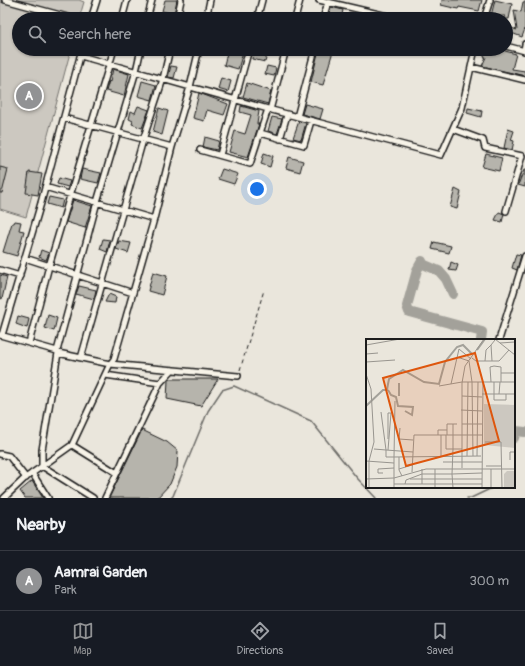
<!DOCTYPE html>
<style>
:root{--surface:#171b24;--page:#242831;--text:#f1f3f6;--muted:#9ea1a6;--line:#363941;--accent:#919294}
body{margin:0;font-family:Pangolin,sans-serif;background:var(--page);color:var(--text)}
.you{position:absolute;left:257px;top:189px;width:14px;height:14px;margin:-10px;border:3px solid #fff;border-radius:50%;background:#1a73e8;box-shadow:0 0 0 6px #1a73e833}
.badge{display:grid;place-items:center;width:26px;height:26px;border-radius:50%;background:var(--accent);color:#fff;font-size:13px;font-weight:700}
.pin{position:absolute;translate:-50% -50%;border:2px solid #fff;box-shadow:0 1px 4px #0006}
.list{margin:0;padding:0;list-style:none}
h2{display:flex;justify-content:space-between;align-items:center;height:52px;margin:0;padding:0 16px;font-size:17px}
h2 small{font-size:13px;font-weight:400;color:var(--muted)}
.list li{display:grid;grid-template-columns:26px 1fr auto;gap:12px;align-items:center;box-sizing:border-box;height:60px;padding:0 16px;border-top:1px solid var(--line)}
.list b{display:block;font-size:15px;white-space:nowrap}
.list p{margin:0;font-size:13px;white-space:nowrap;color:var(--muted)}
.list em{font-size:13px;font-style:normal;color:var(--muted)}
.icon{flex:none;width:22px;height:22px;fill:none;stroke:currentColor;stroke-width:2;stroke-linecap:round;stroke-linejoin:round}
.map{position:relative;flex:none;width:525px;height:498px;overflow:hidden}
.search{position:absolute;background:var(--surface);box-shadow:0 1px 3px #0004;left:12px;right:12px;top:12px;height:44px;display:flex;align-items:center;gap:10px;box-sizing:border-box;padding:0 14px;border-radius:22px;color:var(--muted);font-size:15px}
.sheet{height:112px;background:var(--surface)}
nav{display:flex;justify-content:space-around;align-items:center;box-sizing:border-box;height:56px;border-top:1px solid var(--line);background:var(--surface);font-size:11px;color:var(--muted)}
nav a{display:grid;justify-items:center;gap:2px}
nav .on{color:var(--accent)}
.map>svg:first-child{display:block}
.green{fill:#ccc8c0;stroke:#74726e}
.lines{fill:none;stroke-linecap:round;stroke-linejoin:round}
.stream{stroke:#6d6c68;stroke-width:1.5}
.river{stroke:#a3a19a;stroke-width:10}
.building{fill:#b6b4ac;stroke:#1c1c1c}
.minor-casing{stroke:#1c1c1c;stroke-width:8}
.path{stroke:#1c1c1c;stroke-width:1;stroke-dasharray:4 3;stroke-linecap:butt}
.minor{stroke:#f7f3e8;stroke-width:5}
.inset-river{fill:none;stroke:#a3a19a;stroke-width:2}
.inset-road{fill:none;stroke:#98958f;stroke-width:1}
.view{fill:#de560d;fill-opacity:0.15;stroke:#de560d;stroke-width:2}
.inset-edge{fill:none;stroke:#1c1c1c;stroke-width:2}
</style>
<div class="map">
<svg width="525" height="498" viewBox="0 0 525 498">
<rect width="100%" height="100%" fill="#eae6dc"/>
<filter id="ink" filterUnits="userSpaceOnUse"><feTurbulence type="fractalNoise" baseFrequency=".025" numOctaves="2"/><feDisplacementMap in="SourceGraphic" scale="8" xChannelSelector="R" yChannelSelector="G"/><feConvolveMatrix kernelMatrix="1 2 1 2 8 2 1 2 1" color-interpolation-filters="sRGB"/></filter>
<g filter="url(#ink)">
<path class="green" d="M0,0H79L84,2L79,19H19V49H71L26,217L0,209Z"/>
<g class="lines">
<path class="stream" d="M171,498L173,496L208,411L222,390L234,386L311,421L357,478L376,498
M467,498H471L494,487"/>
<path class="river" d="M453,294L446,279L439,271L423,264L422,261L417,270L407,306L409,312L482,332L481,340
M514,438L516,431L525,432"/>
</g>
<path class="building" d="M165,0H177L174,14L162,11Z
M442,0H482L479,11L459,7L458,9L441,5Z
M495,0L512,4L509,19H504L505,16H491Z
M523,2H525V29L522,37L506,31V26L517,30L514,10L521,12Z
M331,7L343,10L341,19H327Z
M149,49H165L163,54L149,50Z
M228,49H244L238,69L224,65Z
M254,49L268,52L265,62L252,59Z
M319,49L333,51L323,85L311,82Z
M485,49H503L505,51L516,54L512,69L525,71V76L482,66L486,57H484Z
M171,66L177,67L174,78L168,77Z
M267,66L276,68L274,76L265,74Z
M113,69L129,74L124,96L106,91L109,81L110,82Z
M221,78L231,81L228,92L218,89Z
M142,81L156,85L152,100L138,96Z
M247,83L271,91L268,104L243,97Z
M199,93L228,104L224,115L207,110L204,121L193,118Z
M305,104L323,109L320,119L302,114Z
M138,106L149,110L142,128L132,124L133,121L129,119L131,111L135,113Z
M241,106L259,111L257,124H259L248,157L229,152L235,131L245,134L251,115L240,112Z
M159,108L168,111L162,135L153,132Z
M468,108L482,111L481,117L467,113Z
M272,117L282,119L277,134L268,131Z
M299,121L306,123L301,140L293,138Z
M508,129L514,131L511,140L514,141L512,150L504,148Z
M205,137L219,141L217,150L203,147Z
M264,153L273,156L270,167L261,164Z
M486,154L502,158L499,171L482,167Z
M289,157L303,161L300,172L286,168Z
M0,167L8,169L2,193H0Z
M82,169L101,173L98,183L80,179Z
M222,169L238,174L234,184L218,179Z
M524,170H525V187L518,185Z
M29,172L42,174L38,195L26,193Z
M59,178L70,181L68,187L57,184Z
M455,189L461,192L457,209L450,207Z
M49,197L63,200L61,208L47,204Z
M73,200L92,206L85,228L66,222Z
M499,212L504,214L502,222L495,220Z
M15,221L21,222L19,230L24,231L17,256L3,252L12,223H14Z
M103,239L110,240L107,252L100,249Z
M119,241L131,243L128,253L116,249Z
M434,242L451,246L449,253L432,249Z
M41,250L49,253L46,260L39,257Z
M516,254L521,255L517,270L512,268Z
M451,262L458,265L456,271L449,270Z
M153,272L167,276L162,295L148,291Z
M0,275L7,277L2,299L0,298Z
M79,286L96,290L94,299L76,294Z
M109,294L116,297L115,303L105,302Z
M48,315L57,318L54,331L45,328Z
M18,316L29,319L27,328L16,324Z
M169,379H218L201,406L167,399L168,380Z
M142,430L167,442L178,451L177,467L170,484L157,498H109Z
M32,481L43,498H25L20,491Z"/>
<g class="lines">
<defs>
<path id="minor" d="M5,0L75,19
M319,0L400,19
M207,14L226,19
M91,19L97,0
M122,19L127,0
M147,19L152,0
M177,19L181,0
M206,19L210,0
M257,19L262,0
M295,19L300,0
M323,19L328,2
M484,19L490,0
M506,46L525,51
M524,51L525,44
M81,56L268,109L441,155L462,108L475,49
M471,67L525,80
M268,109L260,133L304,145L311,121
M270,110L286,49
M297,117L315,49
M64,118L172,147
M453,129L483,140L485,148L522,156L506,211
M280,139L287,115
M200,150L250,164L260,133
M220,155L249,49
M45,187L154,219
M25,258L133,293
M0,270L20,276
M0,335L57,351L58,353L110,364L238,376
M2,335L41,203L82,49
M499,340L525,256
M29,343L49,266L114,49
M57,351L97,202L136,71L141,49
M58,353L42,450V466L93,498
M81,358L143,140L163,79L170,49
M105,375L160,383
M72,445L117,473
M0,454L9,456L26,478
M32,473L48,498
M4,498L24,479L72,445L110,364L114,359L154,219L172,147L190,87L199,49
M105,498L160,383L172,370"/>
</defs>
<use href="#minor" class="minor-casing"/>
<path class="path" d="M240,370L264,290"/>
<use href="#minor" class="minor"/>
</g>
</g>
<g transform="translate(366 339)">
<rect width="149" height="149" fill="#eae6dc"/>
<path d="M118,65L149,66V109L118,106ZM141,132H149V149H138V135Z" fill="#ccc8c0"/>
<path class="inset-river" d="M111,11L119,0M22,45L23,40L37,31L58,43L73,45L79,23L91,8L97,6L106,15M22,51L25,56L30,58L32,67L47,68L46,76L39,72M33,57V44M0,67L17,51H21L22,45"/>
<path class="inset-road" d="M129,0L149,16M134,4L149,3M0,6L34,0M0,15L12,14M91,18L103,22L106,43M106,19L110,22H133L143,11M119,22L120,11L125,6M126,22L125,6L129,1M0,23L29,21M135,34H149M0,35L5,50L8,103L3,122V149M106,43L107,117M125,43L124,28L128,27L135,28V43M128,43V61H140V55M85,45L93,10L105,20M73,47L96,43H149M116,55H149M133,55L134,43M96,57L116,58M95,71L116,72M15,73L20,111L47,113M87,85V110H96M96,85H116M34,89L33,100L47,101M81,91V85H91M72,96V91H81V96M80,96V110H87L86,135L116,134M22,100V74H25L22,111M119,103H135L136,149M8,110L20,111V118M101,117L102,43M111,117L112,43M20,118H28L29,62M33,118V131L36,137M75,118V96M144,121V113H149M0,122L28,124V139L0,140M77,123H116M28,124V118L115,117M120,127H135M96,129V44L99,27L118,0M33,130L46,126M56,130V145M46,133L48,96H116M17,134H12V130L28,129M44,140H116M28,145H116M39,145L40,141L56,135H86L87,149M28,149V139L60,130H149M69,149V130M116,149L117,43M125,149V130"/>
<path class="view" d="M109,14L133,102L40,127L17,39Z"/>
<rect width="149" height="149" class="inset-edge"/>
</g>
</svg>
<div class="you"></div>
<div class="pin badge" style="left:29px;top:96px">A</div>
<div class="search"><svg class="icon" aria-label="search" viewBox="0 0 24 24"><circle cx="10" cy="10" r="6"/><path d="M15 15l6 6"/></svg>Search here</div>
</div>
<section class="sheet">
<h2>Nearby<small></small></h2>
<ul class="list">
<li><span class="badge">A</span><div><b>Aamrai Garden</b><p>Park</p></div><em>300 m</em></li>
</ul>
</section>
<nav>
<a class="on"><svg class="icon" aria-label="map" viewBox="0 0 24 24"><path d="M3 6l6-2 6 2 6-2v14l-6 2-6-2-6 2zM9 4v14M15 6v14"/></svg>Map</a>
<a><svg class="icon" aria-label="directions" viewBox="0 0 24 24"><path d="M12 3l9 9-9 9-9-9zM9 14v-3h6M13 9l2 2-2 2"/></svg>Directions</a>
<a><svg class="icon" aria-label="saved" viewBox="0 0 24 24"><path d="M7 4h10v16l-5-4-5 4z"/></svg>Saved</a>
</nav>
